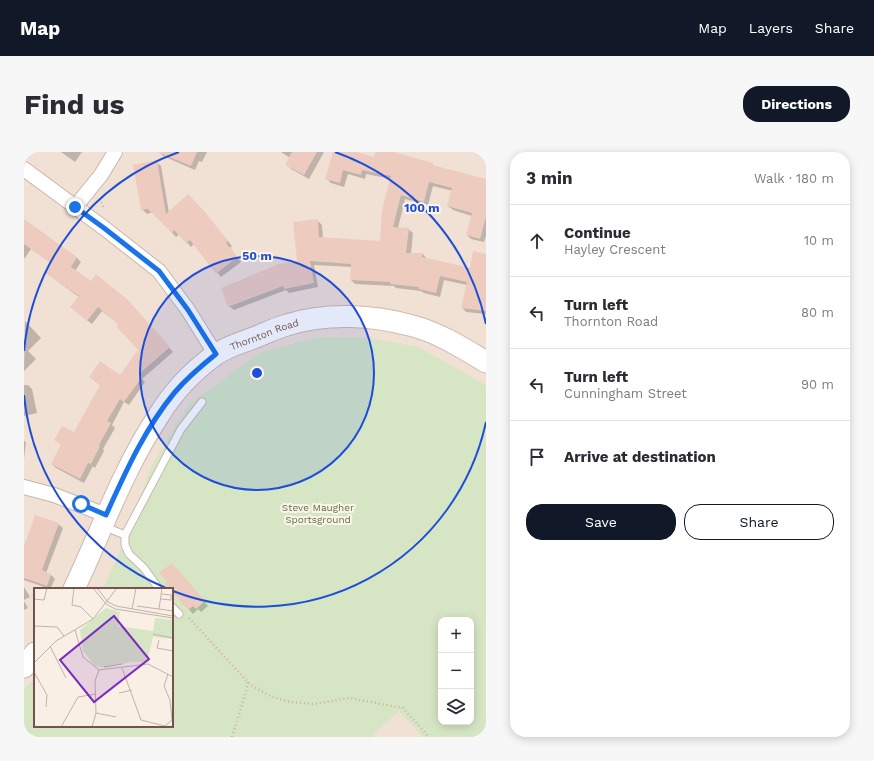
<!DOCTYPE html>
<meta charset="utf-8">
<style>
:root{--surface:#fff;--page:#f7f7f7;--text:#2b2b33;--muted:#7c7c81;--line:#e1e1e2;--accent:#111827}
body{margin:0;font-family:"Work Sans",sans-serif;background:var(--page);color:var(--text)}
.controls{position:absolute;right:12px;bottom:12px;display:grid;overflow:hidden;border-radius:8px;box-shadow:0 2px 10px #0003}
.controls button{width:36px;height:36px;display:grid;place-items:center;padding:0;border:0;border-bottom:1px solid var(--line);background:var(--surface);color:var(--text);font:20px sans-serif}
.stop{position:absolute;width:12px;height:12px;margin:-9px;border:3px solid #1a73e8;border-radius:50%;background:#fff}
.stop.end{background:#1a73e8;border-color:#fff;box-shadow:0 1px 4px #0008}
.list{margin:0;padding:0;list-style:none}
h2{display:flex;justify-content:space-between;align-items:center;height:52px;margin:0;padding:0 16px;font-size:17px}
h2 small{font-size:13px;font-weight:400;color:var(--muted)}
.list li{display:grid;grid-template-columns:26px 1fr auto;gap:12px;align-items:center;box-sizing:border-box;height:72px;padding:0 16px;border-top:1px solid var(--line)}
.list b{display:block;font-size:15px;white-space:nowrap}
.list p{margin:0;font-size:13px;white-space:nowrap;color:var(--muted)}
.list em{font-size:13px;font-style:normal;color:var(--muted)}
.actions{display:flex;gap:8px;padding:12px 16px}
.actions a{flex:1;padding:9px 0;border:1px solid var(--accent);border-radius:16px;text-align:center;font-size:14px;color:var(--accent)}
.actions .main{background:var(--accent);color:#fff}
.icon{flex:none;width:22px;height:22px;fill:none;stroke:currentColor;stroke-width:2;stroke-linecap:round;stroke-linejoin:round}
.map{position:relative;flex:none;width:462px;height:585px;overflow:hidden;border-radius:16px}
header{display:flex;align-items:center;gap:24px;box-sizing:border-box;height:56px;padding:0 20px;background:var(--accent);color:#fff}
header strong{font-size:19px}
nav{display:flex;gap:22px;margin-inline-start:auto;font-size:14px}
.intro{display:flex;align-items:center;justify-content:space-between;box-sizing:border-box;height:96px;padding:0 24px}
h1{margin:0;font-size:28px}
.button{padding:10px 18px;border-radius:16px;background:var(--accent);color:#fff;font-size:14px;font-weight:700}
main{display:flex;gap:24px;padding:0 24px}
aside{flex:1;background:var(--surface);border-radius:16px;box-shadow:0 2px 10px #0003}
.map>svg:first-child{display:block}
.residential{fill:#f1e0d4;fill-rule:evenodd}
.green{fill:#d6e6c5;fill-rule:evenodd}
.shadow{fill:#0003}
.building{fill:#edccbf}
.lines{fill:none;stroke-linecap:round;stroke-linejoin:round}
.lane-casing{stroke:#cab6ac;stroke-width:9}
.street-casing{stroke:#cab6ac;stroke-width:16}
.secondary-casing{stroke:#cfb8ad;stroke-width:23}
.path{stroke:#d1afa2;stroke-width:2.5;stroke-dasharray:1 3;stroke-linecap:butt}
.lane{stroke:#fff;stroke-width:7}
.street{stroke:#fff;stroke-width:14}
.secondary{stroke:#fff;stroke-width:21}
.route{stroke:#1a73e8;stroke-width:5}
.ring{fill:none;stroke:#1d4ed8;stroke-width:2}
.labels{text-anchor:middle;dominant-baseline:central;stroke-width:4;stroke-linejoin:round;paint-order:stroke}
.street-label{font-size:10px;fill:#70554d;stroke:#fdf4eb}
.park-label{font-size:10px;fill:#5a7546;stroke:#fdf4eb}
.inset-road{fill:none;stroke:#c3b1a8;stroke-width:1}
.view{fill:#7b2cbf;fill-opacity:0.15;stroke:#7b2cbf;stroke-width:2}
.inset-edge{fill:none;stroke:#70554d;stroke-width:2}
.centre{fill:#1d4ed8;stroke:#fdf4eb;stroke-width:2}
.ring-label{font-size:12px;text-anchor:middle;font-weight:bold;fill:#1d4ed8;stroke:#fdf4eb;stroke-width:4;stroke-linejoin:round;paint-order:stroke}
</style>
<header>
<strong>Map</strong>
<nav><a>Map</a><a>Layers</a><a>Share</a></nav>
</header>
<div class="intro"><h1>Find us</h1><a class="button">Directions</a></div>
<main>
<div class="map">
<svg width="462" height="585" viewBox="0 0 462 585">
<rect width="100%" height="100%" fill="#faefe5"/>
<path class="residential" d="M0,0H462V585H0ZM11,437H148V574H11ZM417,468H447V570H417Z"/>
<path class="green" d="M297,185L347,186L394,195L462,233V585H399L375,559L347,585H0V538L11,525V574H148V437H79L95,402L128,313L165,252L237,200ZM417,468H447V570H417Z"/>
<path class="shadow" d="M37,0H58L51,10Z
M135,0H183L178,10L175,9L171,18L139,4Z
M257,0H300L285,27L267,17L263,12L266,6Z
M310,0H331L351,6L353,0H365L408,12L410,14L462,28V84L460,90L447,87L443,83L448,64L429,58L424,54L429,39L409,34L404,53L381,47L374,76L384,77L389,81L387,102H399L403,107L447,117L462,103V162L442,160L438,155L443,133L420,128L416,145L400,141L397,139L372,136L370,134L331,132L327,128L328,115L290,113L294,135L265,141L262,138L210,158L205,154L274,110L293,68L298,73L299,87L357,90L367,27L342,22L341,27L324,22L320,35L307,31L303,27Z
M132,10L137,14L145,61L185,66L208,94L206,96L217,110L197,125L170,92L167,95L155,82L152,85L129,60L123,62L118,57Z
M0,74L53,106L57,110L51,119L67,130L108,154L149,200L118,227L121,230L105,253L100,250L88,273L91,276L79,297L80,299L71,316L69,314L60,331L32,316L28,312L38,293L31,288L50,281L77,234L66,225L97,224L115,198L96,173L78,159L68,172L51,159L55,145L21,120L27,111L7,97L0,107Z
M1,169L17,186L4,199L12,207L0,219Z
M0,233H4L8,237L13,261L0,264Z
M0,289L2,290L0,307Z
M34,372L39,376L22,421L27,423L31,427L26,437L0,428V397Z
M152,416L184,454L177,460L174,457L169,462L147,437Z
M0,435L6,445L0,448Z
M0,449L4,456L0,458Z"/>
<path class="building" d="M133,0H173L167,14Z
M268,0H293L280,23L261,13Z
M309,0H332L350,5L352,0H370L409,11L408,13L462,27V65L456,87L442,83L448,61L423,54L428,36L405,30L400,50L377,43L369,75L385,76L382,101H399L398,105L446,116L449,99L462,102V159L437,156L443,130L416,124L412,141L395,137V135L366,132V130L326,128L327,112L286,109L290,131L260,137L259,134L204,155L197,136L255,112L273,109L269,70L294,67L295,85L356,89L358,58L367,24L338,18L337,23L319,18L316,31L301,27Z
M133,8L142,62L164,42L181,60L204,89L202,91L213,105L192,122L166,88L162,91L150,78L148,81L124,57L117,58L109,13Z
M0,67L53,105L47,115L67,129L72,122L104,148L146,195L115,222L118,225L100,250L96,247L83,269L87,271L75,293L76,294L67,312L64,311L56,327L27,312L37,292L30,288L38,274L50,280L76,233L65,225L76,209L96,223L114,198L92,174L95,173L74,155L63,169L46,155L55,144L20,120L26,111L0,92Z
M11,363L35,371L18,418L27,422L23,434L0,426V394Z
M148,411L181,449L172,457L169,454L164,458L148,440V437H145L141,432L143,430L135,421Z"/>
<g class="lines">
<defs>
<path id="lane" d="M79,374L101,383V393L105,402L120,416L135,437
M101,383L157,277L178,250
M148,455L155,462"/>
<path id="street" d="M0,17L80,76L135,119L164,158L192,203
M51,55L77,23L91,0
M0,335L30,343L82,363"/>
<g id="secondary">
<path id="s1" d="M50,437C78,378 99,317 135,263C149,240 169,219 191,203C202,195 219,190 232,185C242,181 252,176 263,173C303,160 349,163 389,174C415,181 439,196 462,210"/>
<path d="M0,515L11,501"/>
</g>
</defs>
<use href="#lane" class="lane-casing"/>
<use href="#street" class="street-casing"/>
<use href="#secondary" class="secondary-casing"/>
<path class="path" d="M74,48L78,51L80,57
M165,466L221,527L227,533L244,543L255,547L267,550L290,552L325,546L379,556L405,585
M208,585L222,540L224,530"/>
<use href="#lane" class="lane"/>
<use href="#street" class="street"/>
<use href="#secondary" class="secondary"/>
</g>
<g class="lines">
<path class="route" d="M51,55L80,76L135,119L164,158L192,202C177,214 163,226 151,240C121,276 101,321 82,363L57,352"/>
</g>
<circle cx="233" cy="221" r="117" fill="#1d4ed8" fill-opacity=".12"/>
<g class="ring">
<circle cx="233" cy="221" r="117"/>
<path d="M462 270A234 234 0 0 1 149 439M142 436A234 234 0 0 1 0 243M0 199A234 234 0 0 1 155 0M311 0A234 234 0 0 1 462 172"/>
</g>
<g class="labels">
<g class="street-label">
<text stroke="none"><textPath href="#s1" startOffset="330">Thornton Road</textPath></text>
</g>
<g class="park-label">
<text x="294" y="355">Steve Maugher<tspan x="294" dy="12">Sportsground</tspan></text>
</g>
</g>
<g transform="translate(10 436)">
<rect width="139" height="139" fill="#faefe5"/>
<path d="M72,20L86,24L84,38L119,43L121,30L139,32V51L119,49L113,74H97L71,80L61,78L49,63L46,42Z" fill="#d6e6c5"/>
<path class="inset-road" d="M40,0L38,17L47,19L59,31M59,0L72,16L81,21L139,30M63,0L74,14L82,18L139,28M0,11L10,12L13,0M127,11L137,12V7L128,6M103,18L139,23M98,21L102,0M125,21L128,0M0,38L23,39L30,48M41,42L49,69L65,82L114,76L139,89M119,46L139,50M125,52L123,60L139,63M16,58L32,90M0,75L22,53L59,31L83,0M70,79L88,76M88,80L107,132L131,138L138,132L136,112L130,98L134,86M0,84L13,107L12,119M85,105L98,102M62,125L82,129M27,139L44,109L62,106M58,139L62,125L61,93L65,82"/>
<path class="view" d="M80,28L115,71L60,114L26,72Z"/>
<rect width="139" height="139" class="inset-edge"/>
</g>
<circle cx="233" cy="221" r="6" class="centre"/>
<g class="ring-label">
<text x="398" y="60">100 m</text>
<text x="233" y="108">50 m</text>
</g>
</svg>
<div class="controls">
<button>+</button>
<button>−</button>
<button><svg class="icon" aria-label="layers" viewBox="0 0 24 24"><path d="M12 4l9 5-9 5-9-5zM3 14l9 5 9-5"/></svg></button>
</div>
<div class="stop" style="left:57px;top:352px"></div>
<div class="stop end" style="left:51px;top:55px"></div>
</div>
<aside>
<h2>3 min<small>Walk · 180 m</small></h2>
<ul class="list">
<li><svg class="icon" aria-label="ahead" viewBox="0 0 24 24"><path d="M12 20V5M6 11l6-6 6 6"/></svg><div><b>Continue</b><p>Hayley Crescent</p></div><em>10 m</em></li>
<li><svg class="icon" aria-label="left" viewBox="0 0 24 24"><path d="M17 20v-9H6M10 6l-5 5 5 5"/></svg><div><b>Turn left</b><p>Thornton Road</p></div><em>80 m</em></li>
<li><svg class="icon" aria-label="left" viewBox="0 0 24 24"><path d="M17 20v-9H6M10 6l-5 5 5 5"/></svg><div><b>Turn left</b><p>Cunningham Street</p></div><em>90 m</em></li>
<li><svg class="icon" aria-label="arrive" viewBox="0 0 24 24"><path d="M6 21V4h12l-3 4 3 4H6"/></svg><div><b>Arrive at destination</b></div></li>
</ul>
<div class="actions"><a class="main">Save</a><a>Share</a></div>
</aside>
</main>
